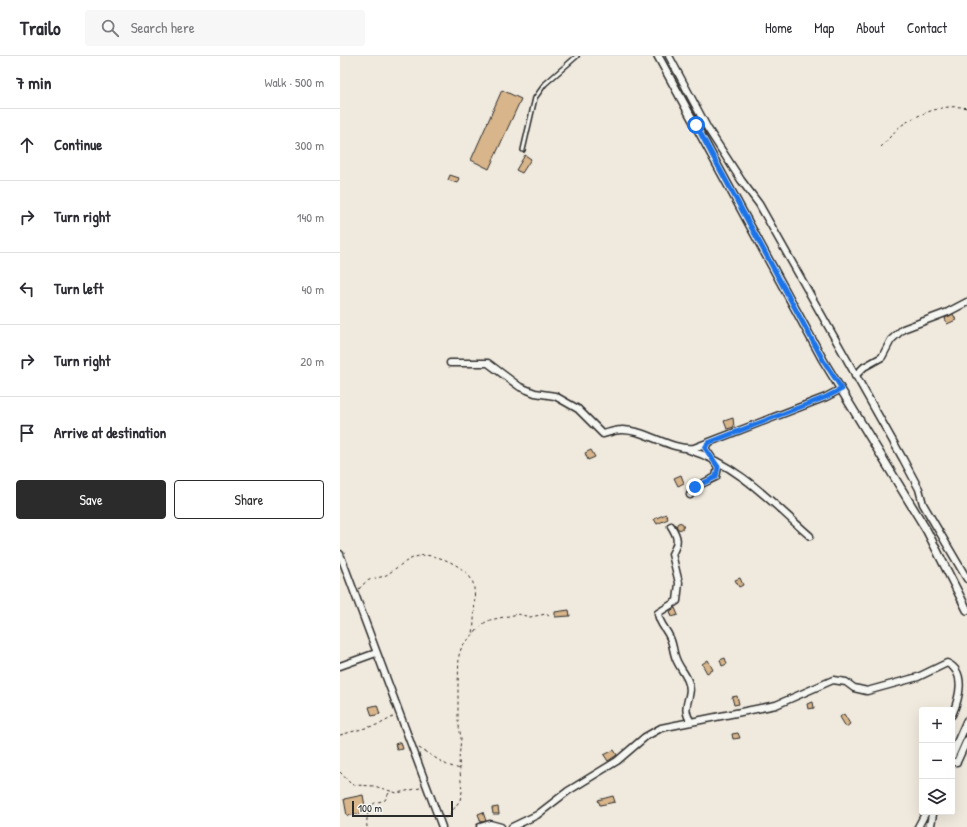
<!DOCTYPE html>
<meta charset="utf-8">
<style>
:root{--surface:#fff;--page:#f7f7f7;--text:#2b2b33;--muted:#7c7c81;--line:#e1e1e2;--accent:#2b2b2b}
body{margin:0;font-family:"Patrick Hand",sans-serif;background:var(--page);color:var(--text)}
.controls{position:absolute;right:12px;bottom:12px;display:grid;overflow:hidden;border-radius:4px;box-shadow:0 4px 16px #0002}
.controls button{width:36px;height:36px;display:grid;place-items:center;padding:0;border:0;border-bottom:1px solid var(--line);background:var(--surface);color:var(--text);font:20px sans-serif}
.scale{position:absolute;left:12px;bottom:10px;width:101px;box-sizing:border-box;padding-left:4px;border:2px solid #2b2b2b;border-top:0;font-size:11px;line-height:14px;white-space:nowrap;color:#2b2b2b;-webkit-text-stroke:3px #f6f6f2;paint-order:stroke}
.stop{position:absolute;width:12px;height:12px;margin:-9px;border:3px solid #1a73e8;border-radius:50%;background:#fff}
.stop.end{background:#1a73e8;border-color:#fff;box-shadow:0 1px 4px #0008}
.list{margin:0;padding:0;list-style:none}
h2{display:flex;justify-content:space-between;align-items:center;height:52px;margin:0;padding:0 16px;font-size:17px}
h2 small{font-size:13px;font-weight:400;color:var(--muted)}
.list li{display:grid;grid-template-columns:26px 1fr auto;gap:12px;align-items:center;box-sizing:border-box;height:72px;padding:0 16px;border-top:1px solid var(--line)}
.list b{display:block;font-size:15px;white-space:nowrap}
.list em{font-size:13px;font-style:normal;color:var(--muted)}
.actions{display:flex;gap:8px;padding:12px 16px}
.actions a{flex:1;padding:9px 0;border:1px solid var(--accent);border-radius:4px;text-align:center;font-size:14px;color:var(--accent)}
.actions .main{background:var(--accent);color:#fff}
.icon{flex:none;width:22px;height:22px;fill:none;stroke:currentColor;stroke-width:2;stroke-linecap:round;stroke-linejoin:round}
.map{position:relative;flex:none;width:627px;height:771px;overflow:hidden}
header{display:flex;align-items:center;gap:24px;box-sizing:border-box;height:56px;padding:0 20px;background:var(--surface);border-bottom:1px solid var(--line)}
header strong{font-size:19px}
nav{display:flex;gap:22px;margin-inline-start:auto;font-size:14px}
.search{width:280px;height:36px;background:var(--page);display:flex;align-items:center;gap:10px;box-sizing:border-box;padding:0 14px;border-radius:4px;color:var(--muted);font-size:15px}
main{display:flex}
aside{flex:1;background:var(--surface)}
.map>svg:first-child{display:block}
.building{fill:#d8b58a;stroke:#2b2b2b}
.lines{fill:none;stroke-linecap:round;stroke-linejoin:round}
.service-casing{stroke:#2b2b2b;stroke-width:6}
.minor-casing{stroke:#2b2b2b;stroke-width:9}
.tertiary-casing{stroke:#2b2b2b;stroke-width:10}
.path{stroke:#2b2b2b;stroke-width:1;stroke-dasharray:3 3;stroke-linecap:butt}
.service{stroke:#f6f6f2;stroke-width:3}
.minor{stroke:#f6f6f2;stroke-width:6}
.tertiary{stroke:#f6f6f2;stroke-width:7}
.route{stroke:#1a73e8;stroke-width:5}
</style>
<header>
<strong>Trailo</strong>
<div class="search"><svg class="icon" aria-label="search" viewBox="0 0 24 24"><circle cx="10" cy="10" r="6"/><path d="M15 15l6 6"/></svg>Search here</div>
<nav><a>Home</a><a>Map</a><a>About</a><a>Contact</a></nav>
</header>
<main>
<aside>
<h2>7 min<small>Walk · 500 m</small></h2>
<ul class="list">
<li><svg class="icon" aria-label="ahead" viewBox="0 0 24 24"><path d="M12 20V5M6 11l6-6 6 6"/></svg><div><b>Continue</b></div><em>300 m</em></li>
<li><svg class="icon" aria-label="right" viewBox="0 0 24 24"><path d="M7 20v-9h11M14 6l5 5-5 5"/></svg><div><b>Turn right</b></div><em>140 m</em></li>
<li><svg class="icon" aria-label="left" viewBox="0 0 24 24"><path d="M17 20v-9H6M10 6l-5 5 5 5"/></svg><div><b>Turn left</b></div><em>40 m</em></li>
<li><svg class="icon" aria-label="right" viewBox="0 0 24 24"><path d="M7 20v-9h11M14 6l5 5-5 5"/></svg><div><b>Turn right</b></div><em>20 m</em></li>
<li><svg class="icon" aria-label="arrive" viewBox="0 0 24 24"><path d="M6 21V4h12l-3 4 3 4H6"/></svg><div><b>Arrive at destination</b></div></li>
</ul>
<div class="actions"><a class="main">Save</a><a>Share</a></div>
</aside>
<div class="map">
<svg width="627" height="771" viewBox="0 0 627 771">
<rect width="100%" height="100%" fill="#f0e9dd"/>
<filter id="ink" filterUnits="userSpaceOnUse"><feTurbulence type="fractalNoise" baseFrequency=".025" numOctaves="2"/><feDisplacementMap in="SourceGraphic" scale="8" xChannelSelector="R" yChannelSelector="G"/><feConvolveMatrix kernelMatrix="1 2 1 2 8 2 1 2 1" color-interpolation-filters="sRGB"/></filter>
<g filter="url(#ink)">
<path class="building" d="M162,34L181,43L149,113L131,104Z
M185,99L191,103L182,117L176,114Z
M110,119L119,122L117,127L108,124Z
M613,258L616,264L607,268L605,262Z
M393,362L394,371L387,373L384,365Z
M251,394L255,401L248,404L245,397Z
M341,419L344,427L338,430L334,422Z
M326,458L328,463L317,468L314,463Z
M336.5 470a3.5 3.5 0 1 1 7 0a3.5 3.5 0 1 1-7 0Z
M400,522L403,529L399,531L395,524Z
M335,552L338,559L332,561L330,555Z
M229,554L230,560L215,561V556Z
M385,602L387,608L382,610L380,604Z
M368,604L373,614L367,617L362,608Z
M397,640L399,648L394,649L392,641Z
M473,646L474,652L468,653L467,648Z
M37,649L40,658L32,660L29,651Z
M504,658L510,668L506,671L500,661Z
M398,677L400,682L393,683L392,678Z
M61,686L63,693L57,694L55,688Z
M274,694L277,699L268,705L264,699Z
M23,739L26,756L7,760L4,743Z
M273,740L275,746L260,749L258,744Z
M158,751L159,758H153L152,752Z
M143,756L146,765L141,766L138,758Z"/>
<g class="lines">
<defs>
<path id="service" d="M183,94L195,42L205,28L237,0"/>
<path id="minor" d="M329,0L368,73L401,124L419,148L563,403L579,433L583,448L627,523
M110,307H148L180,331L195,337L215,340L238,353L263,378C268,377 275,374 281,374C305,373 331,395 354,392L486,341L501,333
M515,320L524,311L542,301L551,284L563,273L608,256L627,246
M349,394C399,409 432,447 470,480
M350,439L355,431L376,421L378,411L365,392L368,387
M331,470C338,481 339,486 332,498L339,527L337,545L318,557C319,568 326,572 330,582C333,588 333,596 336,603C339,611 345,617 348,625C355,641 339,649 351,666
M0,498L102,771
M0,610L36,597
M612,706H617L627,684
M140,771L150,768L161,771
M172,771L197,759L228,735L277,705L305,681L321,672L436,649L493,624L506,626L514,632L527,635L578,621L607,607C627,616 619,643 612,659
M578,771L586,756"/>
<path id="tertiary" d="M318,0L483,304L587,475L627,554
M612,699L627,665
M590,771L593,756"/>
</defs>
<use href="#service" class="service-casing"/>
<use href="#minor" class="minor-casing"/>
<use href="#tertiary" class="tertiary-casing"/>
<path class="path" d="M541,91C548,84 554,75 562,69C580,57 606,47 627,52
M19,533C31,518 36,525 48,518C56,512 69,502 79,500C95,496 128,511 133,527C136,536 134,568 133,579
M0,679L40,668L53,661
M79,692L107,709L120,713
M0,716L11,728L15,729L34,730L57,737L80,732
M105,762L109,760L120,744L122,736L119,704L121,682L118,664V629L119,599L122,590L144,567L150,564L178,558L190,561L206,558L209,560
M27,771C26,764 28,750 35,747C38,745 42,746 45,744L49,737"/>
<use href="#service" class="service"/>
<use href="#minor" class="minor"/>
<use href="#tertiary" class="tertiary"/>
</g>
</g>
<g class="lines" filter="url(#ink)">
<path class="route" d="M355,431L376,421L378,411L365,392L368,387L486,341L502,333L483,304L356,69"/>
</g>
</svg>
<div class="controls">
<button>+</button>
<button>−</button>
<button><svg class="icon" aria-label="layers" viewBox="0 0 24 24"><path d="M12 4l9 5-9 5-9-5zM3 14l9 5 9-5"/></svg></button>
</div>
<div class="scale">100 m</div>
<div class="stop" style="left:356px;top:69px"></div>
<div class="stop end" style="left:355px;top:431px"></div>
</div>
</main>
